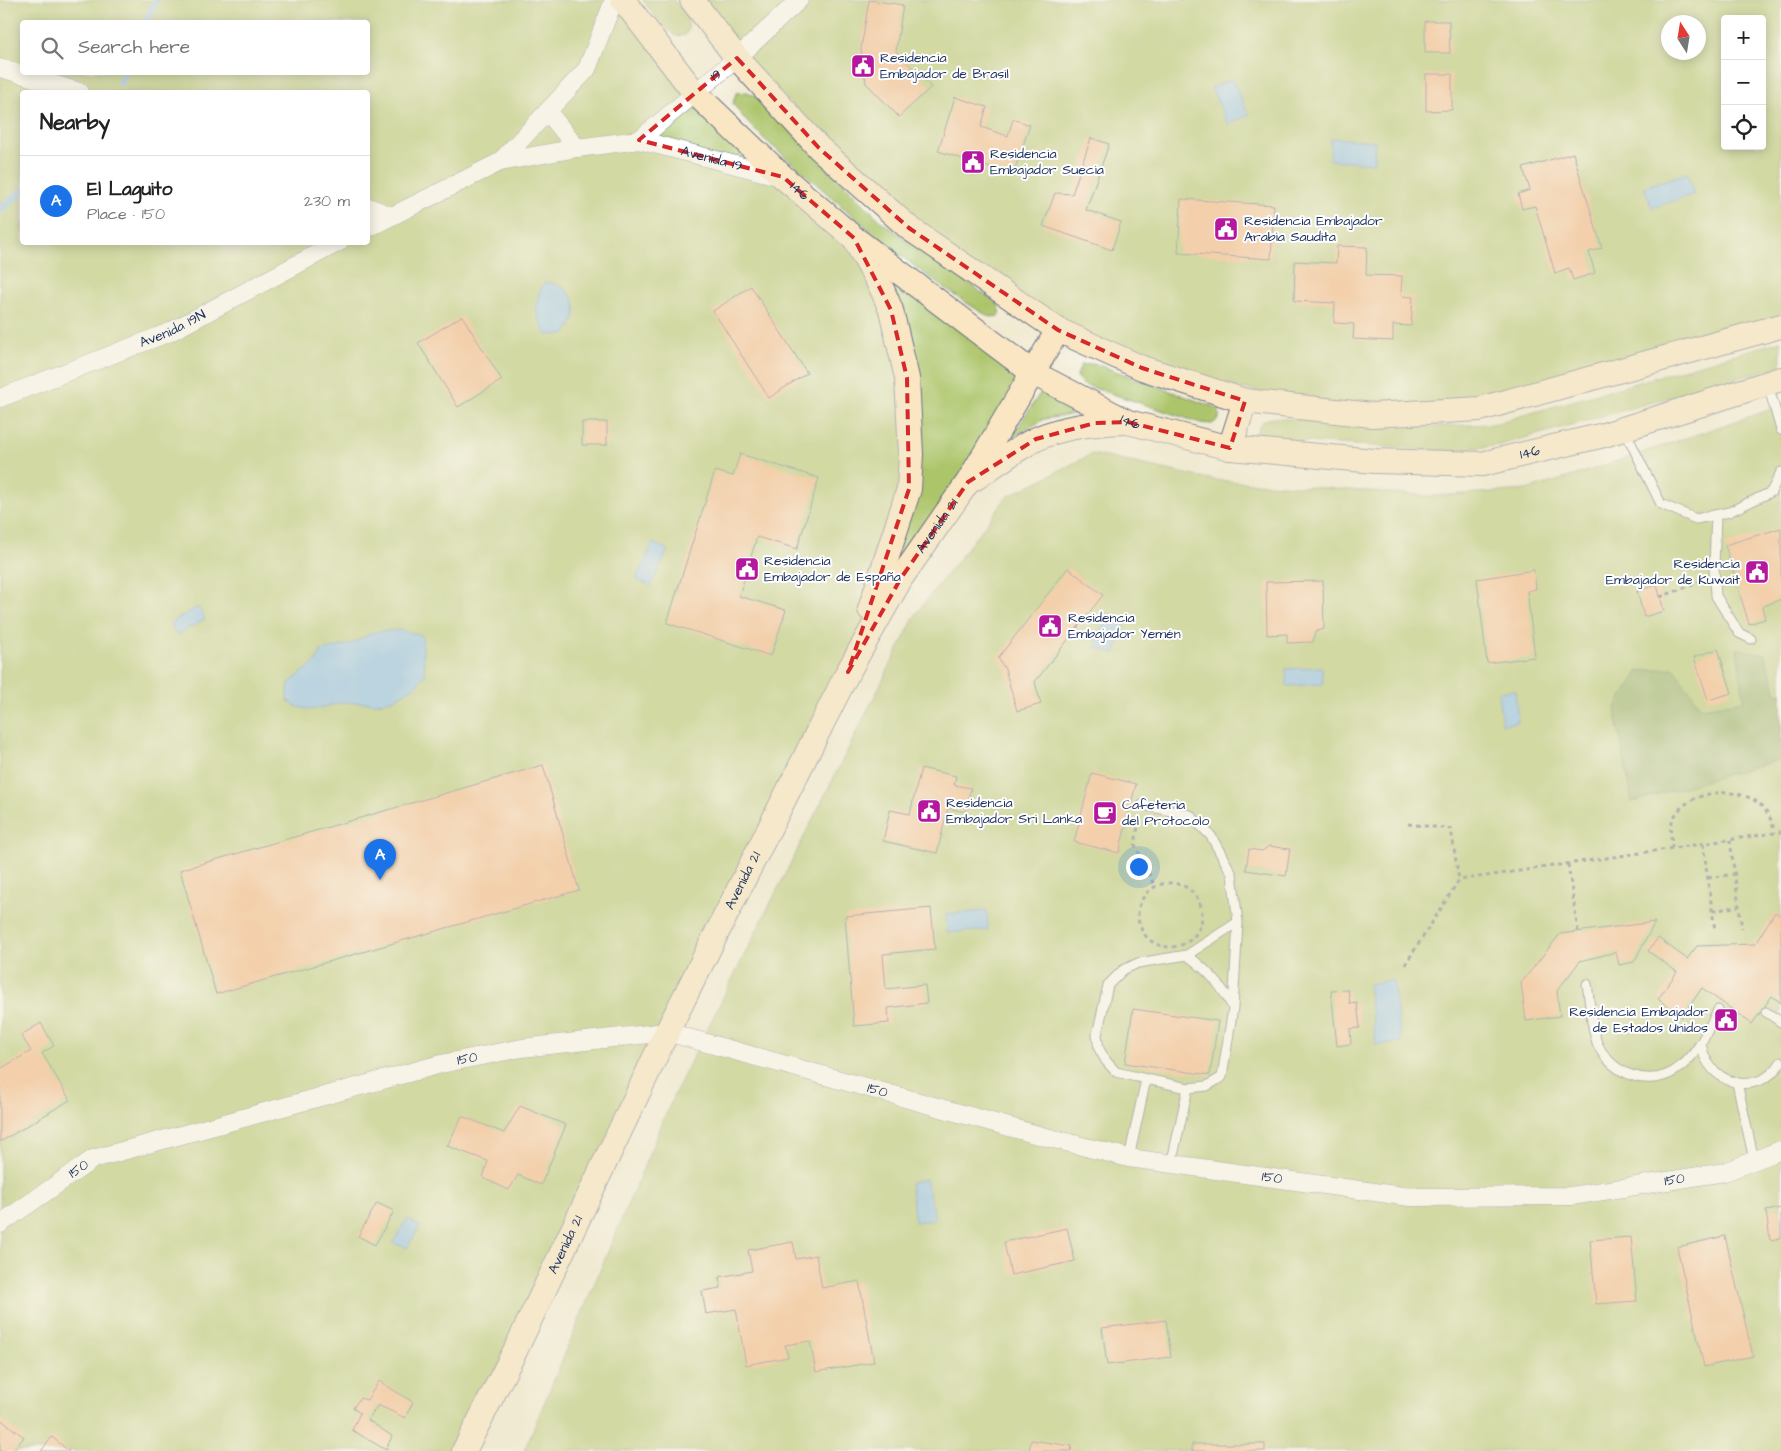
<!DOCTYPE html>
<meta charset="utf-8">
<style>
:root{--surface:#fff;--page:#f2f2f2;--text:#222;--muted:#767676;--line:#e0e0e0;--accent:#1a73e8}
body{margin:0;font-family:"Architects Daughter",sans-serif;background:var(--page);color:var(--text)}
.controls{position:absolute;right:15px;top:15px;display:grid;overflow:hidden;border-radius:5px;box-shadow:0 2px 12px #0003}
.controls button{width:45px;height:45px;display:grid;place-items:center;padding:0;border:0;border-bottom:1px solid var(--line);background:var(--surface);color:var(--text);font:25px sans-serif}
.compass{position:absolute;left:1661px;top:15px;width:45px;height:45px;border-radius:50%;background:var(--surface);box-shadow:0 2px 12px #0003;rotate:348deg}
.you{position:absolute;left:1138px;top:866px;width:18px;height:18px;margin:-12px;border:4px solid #fff;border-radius:50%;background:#1a73e8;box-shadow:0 0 0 8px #1a73e833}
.badge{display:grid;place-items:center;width:32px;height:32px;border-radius:50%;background:var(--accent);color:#fff;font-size:16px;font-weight:700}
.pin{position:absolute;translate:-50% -41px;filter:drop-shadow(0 1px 2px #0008)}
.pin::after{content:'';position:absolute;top:26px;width:18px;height:15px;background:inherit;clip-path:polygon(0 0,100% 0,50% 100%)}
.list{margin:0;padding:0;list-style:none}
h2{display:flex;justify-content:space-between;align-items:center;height:65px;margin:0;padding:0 20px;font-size:21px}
h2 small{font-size:16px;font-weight:400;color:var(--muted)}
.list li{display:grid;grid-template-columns:32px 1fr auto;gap:15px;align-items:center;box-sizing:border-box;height:90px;padding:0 20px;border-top:1px solid var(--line)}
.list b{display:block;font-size:19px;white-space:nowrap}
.list p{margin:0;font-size:16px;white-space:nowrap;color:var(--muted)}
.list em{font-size:16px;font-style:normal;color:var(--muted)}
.icon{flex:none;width:28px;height:28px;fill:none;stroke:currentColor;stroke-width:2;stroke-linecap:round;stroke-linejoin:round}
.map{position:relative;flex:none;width:1781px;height:1451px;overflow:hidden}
.search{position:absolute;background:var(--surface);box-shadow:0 2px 12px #0003;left:20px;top:20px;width:350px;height:55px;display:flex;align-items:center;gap:12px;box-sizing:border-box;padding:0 18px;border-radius:5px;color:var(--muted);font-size:19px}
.panel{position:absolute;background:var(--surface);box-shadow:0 2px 12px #0003;left:20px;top:90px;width:350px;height:155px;border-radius:5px}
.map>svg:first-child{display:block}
.green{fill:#adc56a;stroke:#647a64;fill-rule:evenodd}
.forest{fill:#8aaa5e;stroke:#526c5e}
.water{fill:#7cbaef;stroke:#4c74a6}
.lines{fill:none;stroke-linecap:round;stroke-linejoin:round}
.stream{stroke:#7cbaef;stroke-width:7}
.building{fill:#f6b07c}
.lane-casing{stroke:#667087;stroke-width:11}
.street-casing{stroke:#667087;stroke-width:19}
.secondary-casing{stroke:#667087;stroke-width:26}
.path{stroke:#667087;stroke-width:3;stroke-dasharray:4 4;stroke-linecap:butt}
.lane{stroke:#fff;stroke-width:9}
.street{stroke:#fff;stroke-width:18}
.secondary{stroke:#fbe6c4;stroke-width:24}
.marked{fill:none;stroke:#d62828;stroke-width:4;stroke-dasharray:10 6;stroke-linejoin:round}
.labels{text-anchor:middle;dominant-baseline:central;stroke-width:4;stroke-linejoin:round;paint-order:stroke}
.poi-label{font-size:14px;fill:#1b2f5e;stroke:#fff;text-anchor:start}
.street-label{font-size:14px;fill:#1b2f5e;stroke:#fff}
</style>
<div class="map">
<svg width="1781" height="1451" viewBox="0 0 1781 1451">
<rect width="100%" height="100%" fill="#fff"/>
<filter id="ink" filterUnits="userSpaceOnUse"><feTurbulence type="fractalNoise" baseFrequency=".02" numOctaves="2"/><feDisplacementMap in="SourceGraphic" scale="10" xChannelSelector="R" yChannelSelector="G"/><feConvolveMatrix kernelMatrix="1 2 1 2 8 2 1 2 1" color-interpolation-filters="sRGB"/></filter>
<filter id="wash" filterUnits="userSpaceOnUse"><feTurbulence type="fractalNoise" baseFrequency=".0096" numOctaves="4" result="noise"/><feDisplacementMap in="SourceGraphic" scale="20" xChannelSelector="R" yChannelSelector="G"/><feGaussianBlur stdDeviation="1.12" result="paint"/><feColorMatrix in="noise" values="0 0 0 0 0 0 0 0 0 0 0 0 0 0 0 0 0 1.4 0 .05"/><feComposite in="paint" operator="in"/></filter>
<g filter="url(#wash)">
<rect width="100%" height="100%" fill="#f1ead2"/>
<path class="green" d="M0,0H623L694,92L1033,373L901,578L464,1451H0ZM22,22H368V72H22ZM22,92H368V242H22Z
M643,0H674C682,11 695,22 685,35L675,36L658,20Z
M692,0H1781V326L1480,409L1372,415L1142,368L909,228ZM1725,19H1762V146H1725ZM1668,22H1698V52H1668Z
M747,92L756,96L882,222L998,304L1000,311L999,316L990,317C919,276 856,219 795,165C773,146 748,128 733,103L736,93Z
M1781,341V366L1500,445L1450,451L1263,439L1257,432C1260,421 1265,419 1275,418L1417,427L1493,424Z
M1096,364L1219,409V419L1212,424L1201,423L1082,384L1077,376L1081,365Z
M1041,392L1083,413L1044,419L1010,439Z
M1781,406V1451H524L674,1095L916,614L1007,497L1092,454L1215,480L1433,496L1526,490L1573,476Z"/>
<path class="forest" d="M1737,649L1765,654L1776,694L1781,693V759L1632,802L1615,708L1639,671L1674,668L1701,708L1744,701Z"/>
<path class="water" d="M1232,79L1249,115L1228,124L1211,88Z
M1331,138L1375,141L1374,163L1330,160Z
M1687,173L1694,194L1652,208L1644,187Z
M545,282C575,286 585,310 565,334L547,335C535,315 532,302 545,282Z
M653,543L668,550L651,586L636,579Z
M198,607L205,619L177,635L170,623Z
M1107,613L1127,620L1115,654L1095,647Z
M400,630L422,635L425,676L414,687L392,700L377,703L343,702L312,710L297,707L287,700L289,683L316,662L321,651L350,644L374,632Z
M1322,667L1323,684L1287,686L1286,669Z
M1515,690L1518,722L1502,724L1498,692Z
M987,911L988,930L947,933L946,914Z
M1393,980L1401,1042L1376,1045L1368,984Z
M926,1179L935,1219L915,1222L910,1183Z
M407,1219L420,1226L407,1248L393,1243Z"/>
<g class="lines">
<path class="stream" d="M146,22L156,0
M120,83L125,72
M0,210L22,191"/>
</g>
<g id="blocks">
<path class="building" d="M869,0L903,5L896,51L931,87L899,117L866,83L861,49Z
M1425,21H1449L1450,53H1425Z
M1426,74H1452V110L1426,111Z
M955,97L987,107L981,127L1008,136L1013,119L1030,125L1013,175L938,151Z
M1091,138L1109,144L1086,210L1121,222L1112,250L1043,226L1055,193L1072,194Z
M1573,153L1602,248L1589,252L1595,273L1573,280L1569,268L1555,273L1535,206L1522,209L1518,194L1530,190L1523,168Z
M1181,199L1274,205L1271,259L1178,253Z
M1337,246L1367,247L1366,275L1402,276L1401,296L1413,297L1411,326L1393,325V341L1353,339L1354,324L1334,323L1335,303L1294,301L1295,261L1336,263Z
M751,286L807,373L769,398L713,311Z
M462,316L502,380L458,407L418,343Z
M582,422H607V445H582Z
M740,454L819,478L797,549L757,537L739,596L786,610L771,656L667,623L715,471L733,476Z
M1781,528V599L1762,607L1765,619L1749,624L1725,545Z
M1068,568L1103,595L1035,682L1041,704L1017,711L1005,669L998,658Z
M1534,570L1536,589L1527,591L1535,657L1487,663L1477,579Z
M1323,581L1324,629L1315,632L1313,642L1287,643V634L1267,635L1266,582Z
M1657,585L1664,611L1644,617L1637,591Z
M1718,649L1732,693L1708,700L1694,657Z
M543,765L579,890L216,994L180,870Z
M921,768L956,776L954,785L971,788L965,812L948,808L937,853L883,841L890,810L910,814Z
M1092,773L1136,784L1119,853L1074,842Z
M1269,846L1290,849L1286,876L1246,870L1249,849L1262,851Z
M931,908L935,949L883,954L886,989L925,985L927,1003L888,1008L889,1023L854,1026L845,916Z
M1775,912L1781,916V1003L1772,996L1752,1024L1702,988L1682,1017L1658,999L1677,972L1648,951L1658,938L1687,959L1697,946L1755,944Z
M1655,922L1634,962L1619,965L1616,952L1580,961L1557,991L1560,1016L1526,1021L1521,983L1560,934Z
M1348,990L1350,1004L1357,1003L1360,1028L1350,1029L1351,1044L1337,1046L1331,991Z
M1133,1009L1218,1021L1210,1075L1125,1063Z
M41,1023L54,1046L42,1053L70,1100L0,1142V1069L31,1051L21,1035Z
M520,1106L566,1125L541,1185L518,1175L509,1190L483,1178L488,1161L447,1146L462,1116L504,1133Z
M377,1203L394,1211L375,1245L358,1236Z
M1781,1208V1238L1770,1240L1766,1211Z
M1067,1228L1075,1261L1011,1275L1004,1242Z
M1725,1236L1753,1356L1704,1367L1677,1247Z
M1631,1237L1637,1301L1596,1304L1590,1240Z
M793,1242L796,1259L816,1255L822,1288L859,1281L874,1362L816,1372L810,1341L785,1345L788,1357L746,1365L736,1309L706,1314L702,1291L721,1288L719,1277L752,1271L748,1250Z
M1166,1320L1171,1357L1107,1365L1102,1328Z
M379,1381L413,1402L405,1418L378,1405L368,1420L392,1436L386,1450L352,1430L360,1413L353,1408L360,1398L367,1400Z
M0,1419L24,1437L13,1451H0Z
M52,1437L69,1451H41Z
M1031,1440L1072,1446L1071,1451H1029Z
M1192,1444H1265V1451H1192Z"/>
</g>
</g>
<g filter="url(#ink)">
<use href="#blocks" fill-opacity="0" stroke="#667087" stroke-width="1"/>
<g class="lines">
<defs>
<path id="lane" d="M1768,385L1781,430
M1624,429L1661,504L1696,519L1729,512L1771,492L1781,472
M1716,515L1714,566L1716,596L1739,633L1751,639
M1142,805L1190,815L1211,836L1232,874L1238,922L1233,1008L1222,1077L1207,1086L1188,1088L1146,1079L1116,1072L1106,1061L1099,1049L1097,1035L1108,985L1123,970L1138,963L1187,955C1208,971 1222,985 1233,1008
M1187,955L1238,922
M1587,984C1590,1001 1591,1030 1598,1045C1612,1075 1652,1090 1680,1067C1698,1054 1708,1029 1718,1010
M1766,1012L1781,1022
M1701,1042C1705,1084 1758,1100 1781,1062
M1737,1083L1754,1160
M1129,1158L1146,1079
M1171,1165L1188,1088"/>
<g id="street">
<path d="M0,68L80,92"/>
<path d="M548,112L577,148"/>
<path id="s1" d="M639,140L782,177"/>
<path d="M500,162L587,69L614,0"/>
<path d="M368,207L391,216"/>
<path id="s2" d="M368,228L500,162L577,148L639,140L737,58L799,0"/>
<path id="s3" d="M0,398L170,332L339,242"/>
<path id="s4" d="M0,1224L93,1159L441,1064L522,1048L667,1032L1038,1135L1129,1158L1410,1197L1571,1196L1725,1172L1781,1150"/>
</g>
<g id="secondary">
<path id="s5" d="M623,0L694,92L783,177L854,238L1033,373L1128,422L1230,448L1375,461L1482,464L1604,435L1781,379"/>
<path d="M692,0L737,58L819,148L909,228L1058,330L1142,368L1245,401L1372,415L1480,409L1781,326"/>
<path d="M858,246L882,289L891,310L907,378L911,454L909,489L870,609"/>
<path d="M1230,448L1245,401"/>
<path d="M974,479C994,466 1014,450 1036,439C1065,426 1096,423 1127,422"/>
<path id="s6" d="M464,1451L515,1351L667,1032L848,672L901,578L968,482L1058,330"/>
</g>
</defs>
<use href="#lane" class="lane-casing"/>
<use href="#street" class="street-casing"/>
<use href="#secondary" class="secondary-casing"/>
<path class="path" d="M1660,597L1700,582
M1139,820L1135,845L1155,887
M1408,824L1451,829L1459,880
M1730,840L1742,929
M1703,844L1715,931
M1672,848C1672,842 1670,832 1671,825C1680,790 1738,783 1762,806C1770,814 1772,823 1775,833
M1568,864L1578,931
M1708,878L1735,874
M1138 915a32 32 0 1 1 64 0a32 32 0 1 1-64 0Z
M1713,911L1739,906
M1405,965L1459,880L1781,832"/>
<use href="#lane" class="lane"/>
<use href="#street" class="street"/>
<use href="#secondary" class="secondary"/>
</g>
</g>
<path d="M0 0H1781V1451H0ZM737,58L819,148L909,228L1058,330L1142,368L1245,401L1230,448L1128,422L1095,423L1036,439L968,482L901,578L848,672L909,489L907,378L891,310L854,238L783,177L639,140Z" fill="#f1ead2" fill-opacity=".55" fill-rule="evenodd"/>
<path class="marked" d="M737,58L819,148L909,228L1058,330L1142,368L1245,401L1230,448L1128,422L1095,423L1036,439L968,482L901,578L848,672L909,489L907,378L891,310L854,238L783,177L639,140Z"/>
<defs>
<symbol id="civic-square" viewBox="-11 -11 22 22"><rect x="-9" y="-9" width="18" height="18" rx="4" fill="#b5179e" stroke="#fff"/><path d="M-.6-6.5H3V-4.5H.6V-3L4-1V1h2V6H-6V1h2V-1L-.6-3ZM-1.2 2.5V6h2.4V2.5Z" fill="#fff"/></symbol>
<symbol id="cafe-square" viewBox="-11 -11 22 22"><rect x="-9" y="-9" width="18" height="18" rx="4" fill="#b5179e" stroke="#fff"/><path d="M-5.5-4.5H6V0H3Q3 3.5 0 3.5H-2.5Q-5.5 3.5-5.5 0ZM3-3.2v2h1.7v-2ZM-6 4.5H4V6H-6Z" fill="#fff"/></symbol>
</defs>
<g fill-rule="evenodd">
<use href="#civic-square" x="849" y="52" width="28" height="28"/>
<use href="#civic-square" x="959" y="148" width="28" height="28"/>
<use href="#civic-square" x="1212" y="215" width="28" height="28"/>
<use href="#civic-square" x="733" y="555" width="28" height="28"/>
<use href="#civic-square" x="1743" y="558" width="28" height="28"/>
<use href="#civic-square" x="1036" y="612" width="28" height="28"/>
<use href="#civic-square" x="915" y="797" width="28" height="28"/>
<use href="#cafe-square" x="1091" y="799" width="28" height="28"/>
<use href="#civic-square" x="1712" y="1006" width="28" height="28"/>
</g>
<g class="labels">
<g class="poi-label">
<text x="880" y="58">Residencia<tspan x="880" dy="16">Embajador de Brasil</tspan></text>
<text x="990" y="154">Residencia<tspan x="990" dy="16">Embajador Suecia</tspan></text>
<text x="1244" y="221">Residencia Embajador<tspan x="1244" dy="16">Arabia Saudita</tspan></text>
<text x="764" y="561">Residencia<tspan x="764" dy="16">Embajador de España</tspan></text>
<text x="1740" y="564" text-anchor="end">Residencia<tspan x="1740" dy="16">Embajador de Kuwait</tspan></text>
<text x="1068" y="618">Residencia<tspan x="1068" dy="16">Embajador Yemén</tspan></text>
<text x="946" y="803">Residencia<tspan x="946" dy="16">Embajador Sri Lanka</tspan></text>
<text x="1122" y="805">Cafeteria<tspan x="1122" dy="16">del Protocolo</tspan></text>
<text x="1708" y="1012" text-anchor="end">Residencia Embajador<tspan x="1708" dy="16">de Estados Unidos</tspan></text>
</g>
<g class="street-label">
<text stroke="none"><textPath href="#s2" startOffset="389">19</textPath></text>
<text stroke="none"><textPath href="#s1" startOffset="75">Avenida 19</textPath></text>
<text stroke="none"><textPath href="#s5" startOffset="261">146</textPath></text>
<text stroke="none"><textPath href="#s3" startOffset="186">Avenida 19N</textPath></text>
<text stroke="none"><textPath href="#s5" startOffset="666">146</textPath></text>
<text stroke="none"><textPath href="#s5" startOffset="1071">146</textPath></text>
<text stroke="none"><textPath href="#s6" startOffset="1040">Avenida 21</textPath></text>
<text stroke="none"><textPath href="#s6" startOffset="635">Avenida 21</textPath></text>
<text stroke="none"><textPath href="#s4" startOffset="501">150</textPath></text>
<text stroke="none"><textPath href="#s4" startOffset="921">150</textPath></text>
<text stroke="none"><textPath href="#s4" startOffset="96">150</textPath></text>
<text stroke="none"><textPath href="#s4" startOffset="1326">150</textPath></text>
<text stroke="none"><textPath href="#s4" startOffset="1731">150</textPath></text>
<text stroke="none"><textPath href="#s6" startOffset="230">Avenida 21</textPath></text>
</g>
</g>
</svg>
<div class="controls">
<button>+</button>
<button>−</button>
<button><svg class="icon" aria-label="locate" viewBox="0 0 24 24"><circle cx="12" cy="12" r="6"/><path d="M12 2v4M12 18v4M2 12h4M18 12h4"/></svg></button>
</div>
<svg class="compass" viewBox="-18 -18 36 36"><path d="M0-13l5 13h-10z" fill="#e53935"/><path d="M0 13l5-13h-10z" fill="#767676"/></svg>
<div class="you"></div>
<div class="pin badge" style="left:380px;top:880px">A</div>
<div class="search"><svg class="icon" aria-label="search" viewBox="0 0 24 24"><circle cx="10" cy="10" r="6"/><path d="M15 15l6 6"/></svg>Search here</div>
<section class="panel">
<h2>Nearby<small></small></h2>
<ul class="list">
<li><span class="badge">A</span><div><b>El Laguito</b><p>Place · 150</p></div><em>230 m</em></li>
</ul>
</section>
</div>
